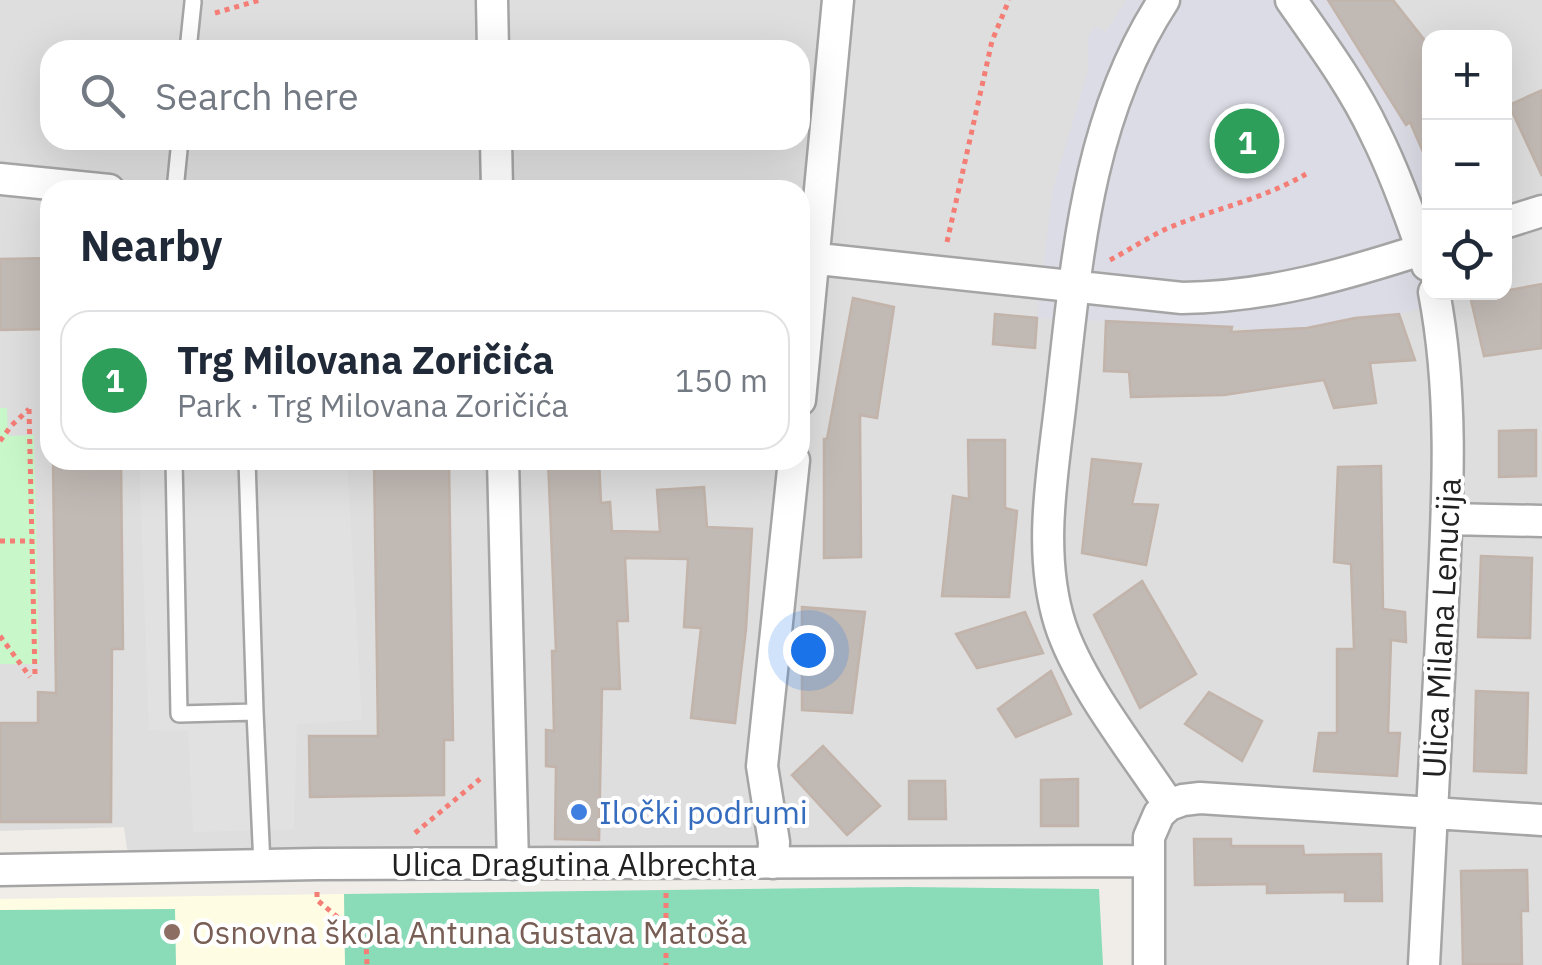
<!DOCTYPE html>
<meta charset="utf-8">
<style>
:root{--surface:#fff;--page:#f6f6f7;--text:#1f2937;--muted:#747a83;--line:#e0e1e3;--accent:#1a73e8}
body{margin:0;font-family:"IBM Plex Sans",sans-serif;background:var(--page);color:var(--text)}
.controls{position:absolute;right:30px;top:30px;display:grid;overflow:hidden;border-radius:20px;box-shadow:0 10px 40px #0002}
.controls button{width:90px;height:90px;display:grid;place-items:center;padding:0;border:0;border-bottom:2px solid var(--line);background:var(--surface);color:var(--text);font:50px sans-serif}
.you{position:absolute;left:808px;top:650px;width:35px;height:35px;margin:-25px;border:8px solid #fff;border-radius:50%;background:#1a73e8;box-shadow:0 0 0 15px #1a73e833}
.badge{display:grid;place-items:center;width:65px;height:65px;border-radius:50%;background:var(--accent);color:#fff;font-size:32px;font-weight:700}
.pin{position:absolute;translate:-50% -50%;border:5px solid #fff;box-shadow:0 2px 10px #0006}
.list{margin:0;padding:0;list-style:none}
h2{display:flex;justify-content:space-between;align-items:center;height:130px;margin:0;padding:0 40px;font-size:42px}
h2 small{font-size:32px;font-weight:400;color:var(--muted)}
.list li{display:grid;grid-template-columns:65px 1fr auto;gap:30px;align-items:center;box-sizing:border-box;height:140px;margin:0 20px 20px;padding:0 20px;border:2px solid var(--line);border-radius:30px}
.list b{display:block;font-size:38px;white-space:nowrap}
.list p{margin:0;font-size:32px;white-space:nowrap;color:var(--muted)}
.list em{font-size:32px;font-style:normal;color:var(--muted)}
.icon{flex:none;width:55px;height:55px;fill:none;stroke:currentColor;stroke-width:2;stroke-linecap:round;stroke-linejoin:round}
.map{position:relative;flex:none;width:1542px;height:965px;overflow:hidden}
.search{position:absolute;background:var(--surface);box-shadow:0 10px 40px #0002;left:40px;top:40px;width:770px;height:110px;display:flex;align-items:center;gap:25px;box-sizing:border-box;padding:0 35px;border-radius:30px;color:var(--muted);font-size:38px}
.panel{position:absolute;background:var(--surface);box-shadow:0 10px 40px #0002;left:40px;top:180px;width:770px;height:290px;border-radius:30px}
.map>svg:first-child{display:block}
.residential{fill:#dedede;fill-rule:evenodd}
.education{fill:#fefde3}
.park{fill:#c8f7c9}
.pitch{fill:#8adbb8}
.parking{fill:#e1e1e1}
.plaza{fill:#dcdce6}
.building{fill:#c1b9b4;stroke:#c2b4aa;stroke-width:2.5}
.lines{fill:none;stroke-linecap:round;stroke-linejoin:round}
.service-casing{stroke:#a5a5a5;stroke-width:20}
.minor-casing{stroke:#a5a5a5;stroke-width:35}
.path{stroke:#f47d75;stroke-width:5;stroke-dasharray:5 5;stroke-linecap:butt}
.service{stroke:#fff;stroke-width:15}
.minor{stroke:#fff;stroke-width:30}
.shop-dot{fill:#3f7fe0;stroke:#fff;stroke-width:4}
.education-dot{fill:#8d6e63;stroke:#fff;stroke-width:4}
.labels{text-anchor:middle;dominant-baseline:central;stroke-width:8;stroke-linejoin:round;paint-order:stroke}
.street-label{font-size:32px;fill:#212121;stroke:#fff}
.shop-label{font-size:32px;fill:#366cbe;stroke:#fff;text-anchor:start}
.education-label{font-size:32px;fill:#785e54;stroke:#fff;text-anchor:start}
</style>
<div class="map">
<svg width="1542" height="965" viewBox="0 0 1542 965">
<rect width="100%" height="100%" fill="#f0ede8"/>
<path class="residential" d="M0,0H1542V965H1166L1163,855L131,853L127,849L124,827L0,831ZM1430,38H1504V292H1430ZM50,50H800V140H50ZM50,190H800V460H50Z"/>
<path class="education" d="M344,894L345,965H0V899Z"/>
<path class="park" d="M0,408H7L8,436L34,435L39,664H0Z"/>
<path class="pitch" d="M907,887L1099,889L1103,965H345L344,894Z
M175,909L176,965H0V910Z"/>
<path class="parking" d="M139,460H347L362,720L297,724L294,829L193,832L188,731L149,730Z"/>
<path class="plaza" d="M1126,0H1328L1420,145L1429,168L1430,292L1469,293L1470,296L1399,314L1354,318L1307,328L1263,331L1232,327L1037,318L1052,193L1088,69V37L1095,26L1106,32Z"/>
<path class="building" d="M1328,0H1393L1430,47V168L1410,122L1406,125Z
M1542,90V176L1509,105Z
M50,258V329L0,330V259Z
M1542,284V348L1484,356L1470,296L1504,292V291Z
M853,298L894,307L877,418L860,415L861,557L824,558V439H827Z
M995,314L1037,318L1035,348L993,344Z
M1399,314L1415,360L1370,363L1376,403L1334,408L1324,380L1224,395L1131,397L1129,372L1104,371L1106,321L1232,327L1231,332L1307,328L1355,318Z
M1536,430V476L1499,477V431Z
M968,440H1005V508L1017,511L1009,597L942,596L953,496L969,499Z
M1092,459L1141,464L1132,504L1158,505L1146,565L1082,553Z
M53,460H121L123,649H112L111,822H0V723H38V692L56,693Z
M374,460H449L453,740H444V795L310,797L309,736H378Z
M548,460H599L601,503L610,502L612,531L660,532L657,490L704,487L707,527L752,529L746,629L735,723L691,718L701,628L684,627L688,559L625,558L628,621H617L620,689H602L599,840L555,839L556,767L546,766V730L554,731L552,651H556Z
M1381,466L1383,609L1405,612L1406,642L1391,640L1388,733H1400L1397,776L1314,771L1319,733H1337V649H1354L1351,564L1334,562L1338,467Z
M1481,556L1532,558L1530,638L1478,637Z
M1142,581L1196,674L1140,708L1094,615Z
M802,607L865,612L852,713L802,710Z
M1025,612L1043,653L977,668L956,634Z
M1051,671L1071,714L1016,737L998,709Z
M1476,691L1528,693L1526,773L1474,771Z
M1209,692L1262,721L1242,761L1185,724Z
M823,746L880,806L847,835L792,775Z
M1078,779V826H1041V780Z
M909,781H945L946,819H909Z
M1194,839H1231V846H1303L1304,855L1381,854L1382,901H1345V892L1267,893V884L1195,885Z
M1527,870L1528,911H1521L1522,965H1463L1461,871Z"/>
<g class="lines">
<defs>
<path id="service" d="M188,50L193,2
M175,190L180,140
M174,460L179,714L255,712L262,865
M247,460L255,712"/>
<path id="minor" d="M492,0L493,50
M1164,0C1086,119 1077,261 1061,399C1053,472 1037,551 1060,624C1079,683 1134,752 1169,805
M1291,0C1321,43 1353,86 1375,133C1396,175 1412,220 1427,265
M496,140L497,190
M0,179L109,190
M1504,223L1542,211
M800,257L1182,298C1269,297 1347,274 1430,247
M800,400L838,0
M503,460L513,864
M1447,519L1542,521
M773,863L774,842L762,766L794,460
M0,870L317,864L1148,861
M1149,965V837L1159,814L1169,805L1183,800L1200,798L1542,820
M1424,965C1430,850 1436,736 1442,621C1447,511 1455,401 1434,292"/>
</defs>
<use href="#service" class="service-casing"/>
<use href="#minor" class="minor-casing"/>
<path class="path" d="M215,13L260,0
M947,242L992,41L1009,0
M1110,260C1129,250 1147,238 1166,229C1212,209 1262,200 1306,174
M29,409L35,677
M0,441L11,426L29,409
M0,541H31
M0,636L30,677
M415,833L480,779
M317,892V900L366,941L367,965
M666,893V965"/>
<use href="#service" class="service"/>
<use href="#minor" class="minor"/>
</g>
<circle class="shop-dot" cx="579" cy="812" r="10"/>
<circle class="education-dot" cx="172" cy="932" r="10"/>
<g class="labels">
<g class="street-label">
<text transform="translate(1441 628) rotate(-87)">Ulica Milana Lenucija</text>
<text x="574" y="864">Ulica Dragutina Albrechta</text>
</g>
<g class="shop-label">
<text x="599" y="812">Iločki podrumi</text>
</g>
<g class="education-label">
<text x="192" y="932">Osnovna škola Antuna Gustava Matoša</text>
</g>
</g>
</svg>
<div class="controls">
<button>+</button>
<button>−</button>
<button><svg class="icon" aria-label="locate" viewBox="0 0 24 24"><circle cx="12" cy="12" r="6"/><path d="M12 2v4M12 18v4M2 12h4M18 12h4"/></svg></button>
</div>
<div class="you"></div>
<div class="pin badge" style="left:1247px;top:141px;background:#2e9e5b">1</div>
<div class="search"><svg class="icon" aria-label="search" viewBox="0 0 24 24"><circle cx="10" cy="10" r="6"/><path d="M15 15l6 6"/></svg>Search here</div>
<section class="panel">
<h2>Nearby<small></small></h2>
<ul class="list">
<li><span class="badge" style="background:#2e9e5b">1</span><div><b>Trg Milovana Zoričića</b><p>Park · Trg Milovana Zoričića</p></div><em>150 m</em></li>
</ul>
</section>
</div>
